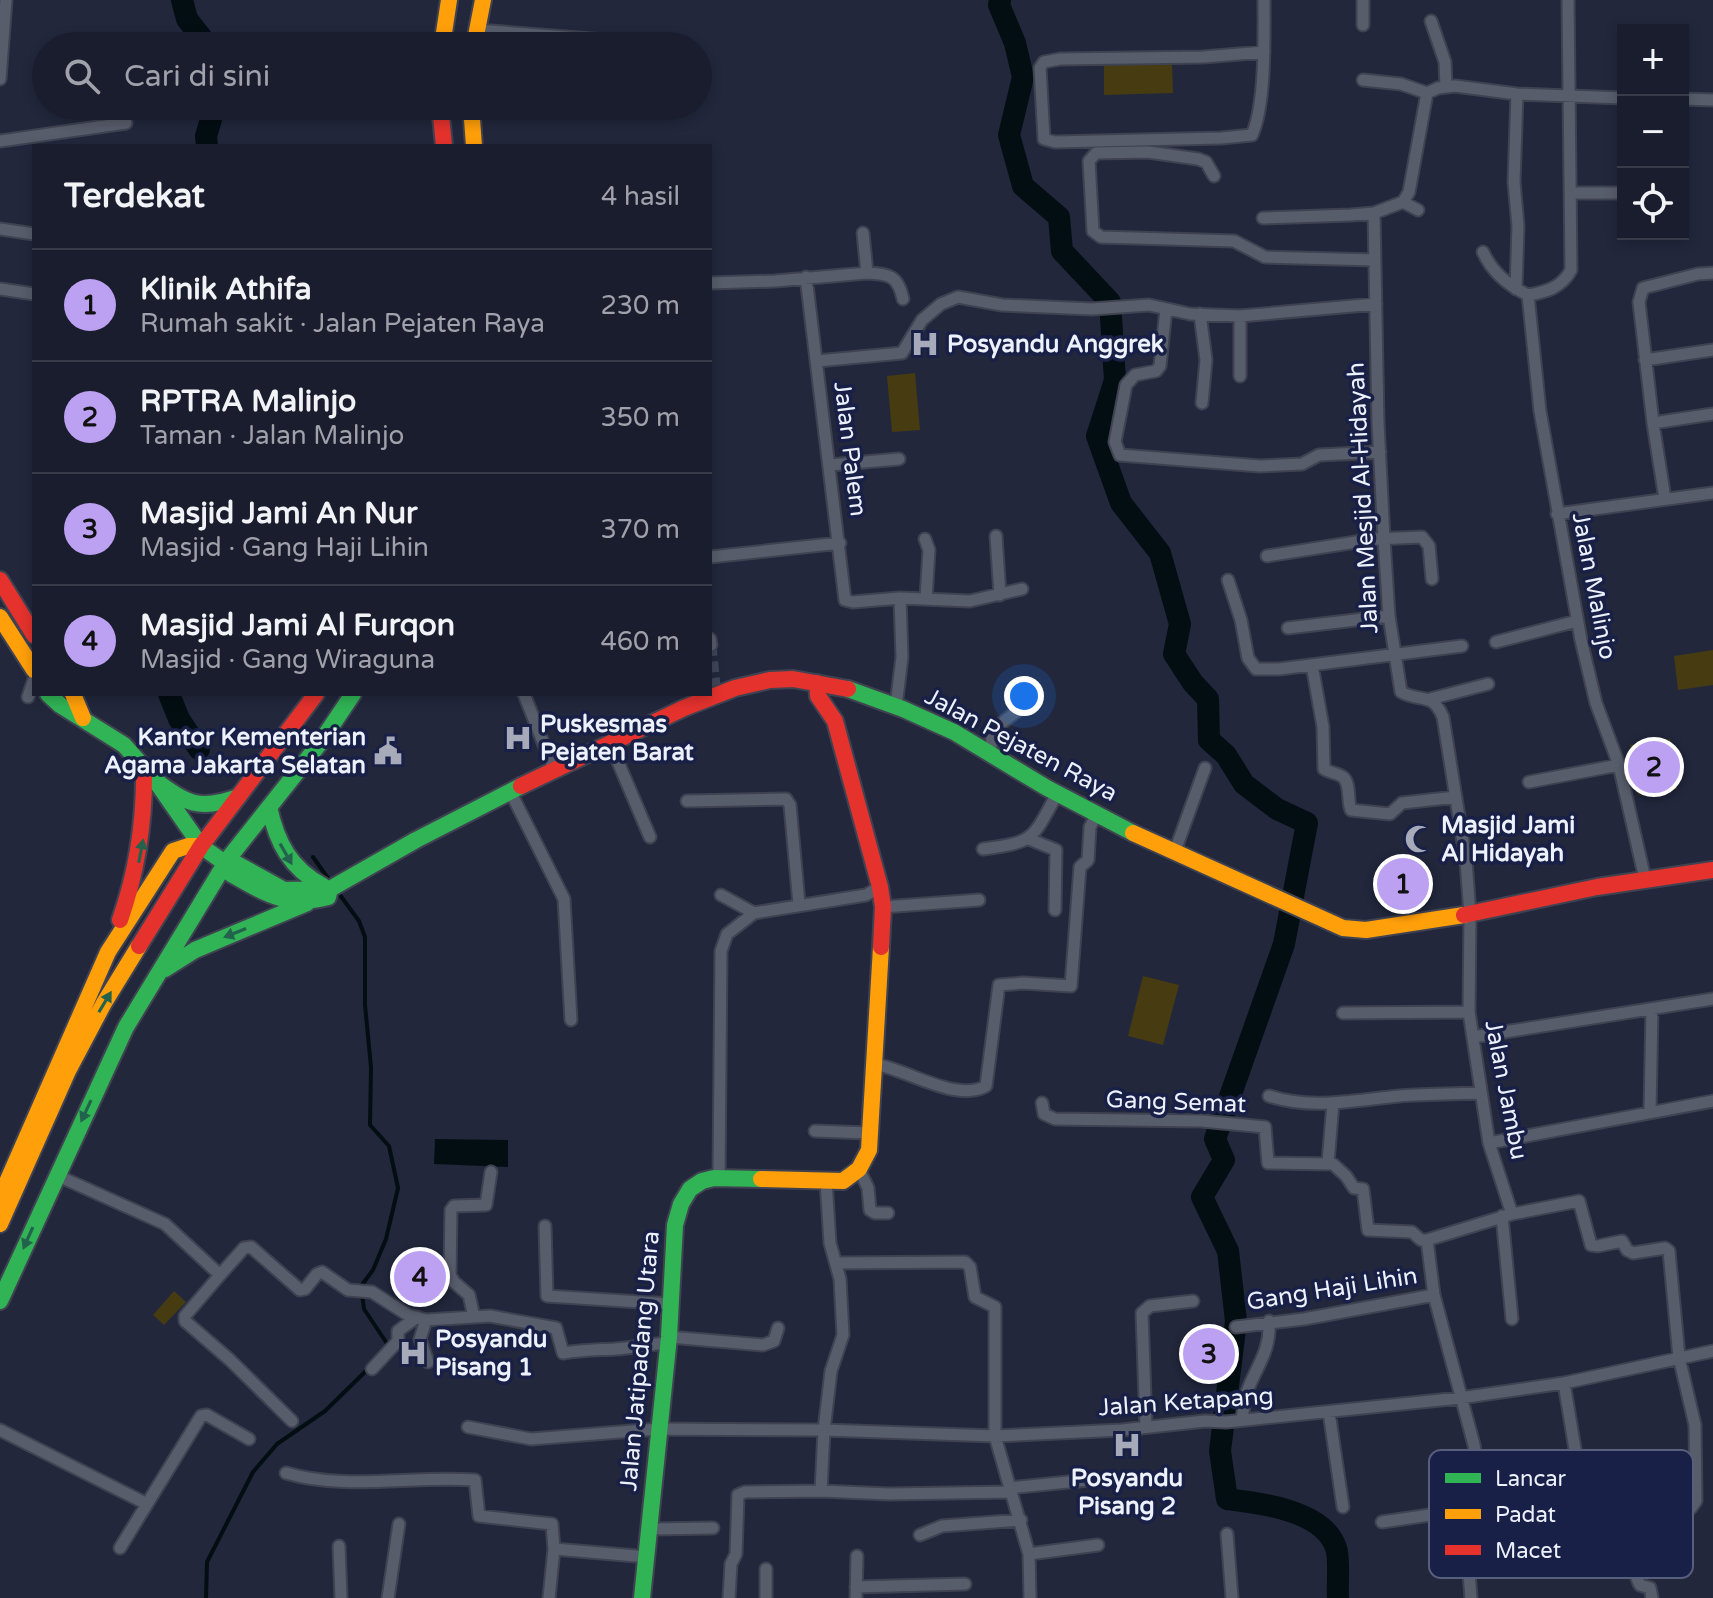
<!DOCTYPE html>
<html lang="id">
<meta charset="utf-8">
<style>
:root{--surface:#1a1d2d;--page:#232635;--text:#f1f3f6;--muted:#9fa2aa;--line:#383b49;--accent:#bca0f2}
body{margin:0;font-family:"Varela Round",sans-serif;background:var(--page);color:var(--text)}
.controls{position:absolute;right:24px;top:24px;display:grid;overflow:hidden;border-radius:0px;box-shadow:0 4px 12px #0003}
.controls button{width:72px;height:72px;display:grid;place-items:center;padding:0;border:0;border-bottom:2px solid var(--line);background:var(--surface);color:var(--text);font:40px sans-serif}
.you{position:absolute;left:1024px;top:696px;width:28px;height:28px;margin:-20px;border:6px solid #fff;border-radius:50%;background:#1a73e8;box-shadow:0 0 0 12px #1a73e833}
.badge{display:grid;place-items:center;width:52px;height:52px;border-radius:50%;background:var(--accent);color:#111;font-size:26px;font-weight:700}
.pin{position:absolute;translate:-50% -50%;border:4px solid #fff;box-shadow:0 2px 8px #0006}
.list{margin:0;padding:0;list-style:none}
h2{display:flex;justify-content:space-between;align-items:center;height:104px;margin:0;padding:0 32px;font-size:34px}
h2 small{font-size:26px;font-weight:400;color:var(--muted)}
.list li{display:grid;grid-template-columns:52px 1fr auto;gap:24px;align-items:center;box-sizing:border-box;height:112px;padding:0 32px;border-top:2px solid var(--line)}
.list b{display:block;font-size:30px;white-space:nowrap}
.list p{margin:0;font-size:26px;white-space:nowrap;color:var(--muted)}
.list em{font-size:26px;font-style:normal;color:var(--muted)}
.icon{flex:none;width:44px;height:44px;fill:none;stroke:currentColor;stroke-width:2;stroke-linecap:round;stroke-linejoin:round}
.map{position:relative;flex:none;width:1713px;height:1598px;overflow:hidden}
.search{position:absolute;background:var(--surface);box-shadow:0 4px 12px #0003;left:32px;top:32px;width:680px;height:88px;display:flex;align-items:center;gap:20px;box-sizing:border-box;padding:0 28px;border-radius:44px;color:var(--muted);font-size:30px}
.panel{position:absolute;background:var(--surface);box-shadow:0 4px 12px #0003;left:32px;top:144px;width:680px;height:552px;border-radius:0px}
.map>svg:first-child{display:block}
.green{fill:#473b12}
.water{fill:#030e13}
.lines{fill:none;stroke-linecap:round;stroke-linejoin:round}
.stream{stroke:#030e13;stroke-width:4}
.river{stroke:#030e13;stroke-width:22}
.street-tunnel{stroke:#404559;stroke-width:11;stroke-dasharray:11 5.5;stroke-linecap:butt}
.street-casing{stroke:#3f4251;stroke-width:15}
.fast-casing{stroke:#3f4251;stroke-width:20}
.slow-casing{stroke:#3f4251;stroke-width:20}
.jam-casing{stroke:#3f4251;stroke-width:20}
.street{stroke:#585d6c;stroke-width:11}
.fast{stroke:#30b455;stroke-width:16}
.slow{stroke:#ff9f0a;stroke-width:16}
.jam{stroke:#e5322d;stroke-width:16}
.oneway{fill:#23634d}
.labels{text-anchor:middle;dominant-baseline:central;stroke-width:7;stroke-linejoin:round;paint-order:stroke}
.poi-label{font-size:24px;font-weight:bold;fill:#edf1fc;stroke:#182047;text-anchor:start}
.street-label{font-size:24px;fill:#edf1fc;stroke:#182047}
.key{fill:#182047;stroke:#585f7d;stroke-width:2}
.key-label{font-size:22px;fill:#edf1fc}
</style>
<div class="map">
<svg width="1713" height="1598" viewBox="0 0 1713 1598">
<rect width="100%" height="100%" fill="#22273c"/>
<path class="green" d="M1172,62L1173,93L1104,95V63Z
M915,373L920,430L892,432L887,376Z
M1713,650V685L1678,690L1674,656Z
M1670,739L1677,789L1638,795L1630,745Z
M1143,976L1179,985L1163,1045L1128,1036Z
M174,1291L186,1302L164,1325L153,1315Z"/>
<path class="water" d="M435,1139L508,1140V1167L434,1164Z"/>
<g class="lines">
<path class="stream" d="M199,749L216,773
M313,857L332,884
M337,891L359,921L365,937V1005L371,1067L370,1125L389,1146L398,1188L386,1239L373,1270L361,1286L364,1309L390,1348
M206,1598L207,1562L253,1472L277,1444L325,1411L369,1368"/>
<path class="river" d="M182,0L187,19L208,46
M1000,0L999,5L1015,43L1023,77L1009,135L1023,186L1059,217L1062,251L1110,302L1115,380L1097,436L1121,503L1160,553L1180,624L1174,654L1193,683L1208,699L1209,740L1226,755L1244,784L1277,809L1307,823L1284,944L1215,1139L1224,1160L1202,1197L1228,1251L1236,1321L1220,1451L1227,1499C1259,1503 1324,1510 1336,1548C1340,1559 1337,1585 1338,1598
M207,146L206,136L215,106
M169,694L179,719L199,749"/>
<path class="street-tunnel" d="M711,645L715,686"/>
<defs>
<path id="street" d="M1431,21L1445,62L1446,86
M1363,25V0
M477,30L617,41
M1264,52L1203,57L1060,59L1044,62L1040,68L1044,139L1055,142L1221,138L1252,135C1266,103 1264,36 1264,0
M0,79L6,0
M1363,80L1401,84L1427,93
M1683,99L1713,100
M0,141L126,123
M1214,176L1206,162L1198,159L1148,152L1096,153L1089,161L1093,231L1101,237L1234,241L1265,257L1375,260
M1571,193H1623
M1403,202L1418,210
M1374,213L1378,423L1384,539L1389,616L1401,692C1421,703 1432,691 1443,717L1466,861L1470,914L1469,1012L1489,1143L1512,1214L1427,1240L1434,1295L1474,1445L1477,1465L1478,1504L1476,1507L1464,1510L1471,1598
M1263,218L1351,215L1374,213L1403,202L1409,192L1427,93L1438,88L1455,86L1517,94L1623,98
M0,229L34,234
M863,233L867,273C890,274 898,276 903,299
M1483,252C1492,272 1509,286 1528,295C1547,292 1562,287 1571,270L1568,0
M806,277L845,600L853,602L900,598L970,601L1022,589
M710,283L775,281L867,273
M0,289L34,294
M1516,289L1518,226L1514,182L1517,94
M1528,295L1540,411L1581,640L1596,703L1619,765L1645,879
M1166,309L1160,366L1156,371L1135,375L1126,385L1115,442L1120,455L1260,466L1302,464L1319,455L1380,452
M1200,314L1206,360L1202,403
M1240,316V376
M1645,360L1713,350
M817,361L902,353L922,320L941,304L958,297L1002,305L1092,309L1149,305L1190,314L1240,316L1376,304
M1653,423L1713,414
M830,465L899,459
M1665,499L1653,423L1639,302L1643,288L1698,274L1713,273
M1557,514L1713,493
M996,536L1000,595
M925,539L929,550L926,599
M1267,556L1375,539L1422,537L1429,546L1432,579
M710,557L840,543
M1228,580L1241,620L1248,658L1256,669H1279L1462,646
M1288,628L1389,616
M710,639L711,645
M1496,642L1577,621
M1312,665L1323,727L1324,769C1330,773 1338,773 1343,777C1351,784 1347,801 1351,810L1390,814L1402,803L1456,797
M524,694L554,770
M28,697L34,679
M1430,699L1488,684
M896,706L902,657L900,598
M610,743L650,837
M990,753L993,730L1021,708
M1529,782L1619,765
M510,791L564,899L571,1020
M687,801L786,799L790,805L799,904
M1029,839L1056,850L1055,910
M983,849C1036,842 1032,839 1057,794
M1175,851L1205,768
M721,895L754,913L866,895L880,887
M883,907L979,900
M1343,1013L1469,1012
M1473,1037L1713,999
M874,1064C907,1069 956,1103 986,1086L999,985L1023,983L1071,986L1080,867L1088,860L1090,827L1097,814
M1269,1096C1312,1110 1355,1100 1399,1096C1426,1094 1454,1094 1481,1093
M1042,1103L1044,1114L1055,1119L1202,1121L1265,1127L1268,1163L1333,1164L1346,1176L1354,1188L1363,1189L1368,1230L1412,1232L1421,1240H1427
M1650,1111L1652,1009
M815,1131L869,1133
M1489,1143L1713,1101
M1328,1163L1333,1103
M859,1169L868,1188L870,1210L875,1213H888
M56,1175L165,1224L220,1275L244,1248L251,1247L300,1290L305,1289L317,1274L322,1272L348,1290L372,1292L408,1315L426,1320L490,1316L556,1328L563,1353C581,1350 597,1350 615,1349C633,1348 650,1344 668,1343
M719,1178L721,951L727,934L754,913
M826,1181L830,1243L840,1279L843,1335L831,1371L824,1430L821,1491L889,1494L1011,1492
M1512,1214L1579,1201L1591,1245L1598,1246L1622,1241L1627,1250L1633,1253L1665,1248L1669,1251L1679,1357L1695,1425L1696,1501L1691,1508L1645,1518C1639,1537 1629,1567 1640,1585L1650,1588L1652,1598
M1502,1216L1512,1319
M545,1226L547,1296L671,1304
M836,1263L965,1262L970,1267L975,1297L995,1307V1436L1029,1554L1030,1598
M220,1275L185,1316V1321L230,1360L292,1421
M474,1317L469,1295L454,1282L450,1275L451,1210L454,1206L486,1205L491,1172
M426,1320L420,1339L428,1362
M1236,1327L1304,1319L1434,1295
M669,1337L763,1345L774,1341L778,1328
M372,1369L398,1341V1331L417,1317
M1564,1383L1576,1455
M1329,1412L1343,1507
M1242,1420C1243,1412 1244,1403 1246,1395C1255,1367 1271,1353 1269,1321
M468,1427L531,1439L658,1429L824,1430L995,1436L1122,1430L1205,1421L1226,1422L1460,1398L1564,1383L1713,1351
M1146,1427L1142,1313L1150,1306L1193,1301
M0,1430L147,1504L201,1416L207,1415L249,1439
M286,1473C347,1491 412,1475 475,1480L479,1516L552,1524L554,1549L648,1557
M1009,1488L1108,1478
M1382,1522L1464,1510
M650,1529L713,1528
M1227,1534L1232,1598
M920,1535L942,1526L1021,1520
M339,1546L341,1598
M120,1548L147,1504
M1029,1554L1098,1545
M1467,1564L1638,1539
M856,1587L965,1584
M388,1598L399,1524
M549,1598L554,1549
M729,1598L731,1564L736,1554L738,1495L745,1492L821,1491
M766,1598V1569
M856,1598L857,1556"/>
<path id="fast" d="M848,689L903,709L954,732L1047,788L1133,833
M48,694L60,705L124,745L155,780L201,846L229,866L237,864L284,890L330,889L416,840L521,786
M155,780C186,804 200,811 238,797
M269,807C277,843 290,868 323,886
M229,866L231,874C266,894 287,908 328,897L330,889
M165,969L195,950L307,903
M0,1301L126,1027L228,859L320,743L353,694
M642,1598L669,1337L675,1225L681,1204L690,1189L702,1181L714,1178L761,1179"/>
<path id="slow" d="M442,46L449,0
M474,46L483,0
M471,106L474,146
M0,617L34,670
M73,694L83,718
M1133,833L1343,928L1366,930L1464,915
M761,1179L843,1181L859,1169L869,1150L881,947
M0,1198L108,952L173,851L188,846H201
M0,1224L68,1071L104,1003L139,946"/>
<path id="jam" d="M440,106L444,146
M0,580L34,635
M817,683L818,696L835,721L880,887L883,907L881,947
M521,786L684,708L735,688L770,680L793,679L848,689
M1464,915L1597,887L1713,870
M120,920C138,869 145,820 144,766
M139,946L201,846L316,694"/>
</defs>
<use href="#street" class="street-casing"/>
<use href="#fast" class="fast-casing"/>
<use href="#slow" class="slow-casing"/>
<use href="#jam" class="jam-casing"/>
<use href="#street" class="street"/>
<use href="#fast" class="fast"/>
<use href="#slow" class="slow"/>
<use href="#jam" class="jam"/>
</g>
<defs><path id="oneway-solid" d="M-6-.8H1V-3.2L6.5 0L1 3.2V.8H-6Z" transform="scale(2)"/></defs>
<g class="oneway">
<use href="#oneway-solid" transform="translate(141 851) rotate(-79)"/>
<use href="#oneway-solid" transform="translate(286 854) rotate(60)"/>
<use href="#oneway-solid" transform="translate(235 933) rotate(158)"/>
<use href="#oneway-solid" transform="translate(105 1002) rotate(-59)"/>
<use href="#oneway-solid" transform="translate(86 1111) rotate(115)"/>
<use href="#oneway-solid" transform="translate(28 1238) rotate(114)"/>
</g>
<defs>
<symbol id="hospital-bare" viewBox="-9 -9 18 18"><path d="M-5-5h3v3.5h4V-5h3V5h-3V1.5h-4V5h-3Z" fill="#a6aab9" stroke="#182047" stroke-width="2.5" paint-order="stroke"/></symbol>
<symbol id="civic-bare" viewBox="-9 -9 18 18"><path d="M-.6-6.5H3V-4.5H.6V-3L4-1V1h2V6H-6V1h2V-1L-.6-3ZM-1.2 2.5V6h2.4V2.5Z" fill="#a6aab9" stroke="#182047" stroke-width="2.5" paint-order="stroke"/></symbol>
<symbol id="mosque-bare" viewBox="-9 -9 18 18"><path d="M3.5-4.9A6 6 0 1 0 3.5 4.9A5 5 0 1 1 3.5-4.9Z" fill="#a6aab9" stroke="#182047" stroke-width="2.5" paint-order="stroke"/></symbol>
</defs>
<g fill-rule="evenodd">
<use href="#hospital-bare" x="905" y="324" width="40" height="40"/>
<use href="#hospital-bare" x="498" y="718" width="40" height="40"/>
<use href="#civic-bare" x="368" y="731" width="40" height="40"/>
<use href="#mosque-bare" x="1399" y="819" width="40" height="40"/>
<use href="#hospital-bare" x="393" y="1333" width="40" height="40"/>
<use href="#hospital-bare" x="1107" y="1425" width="40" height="40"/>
</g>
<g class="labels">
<g class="poi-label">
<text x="947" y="344">Posyandu Anggrek</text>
<text x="540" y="724">Puskesmas<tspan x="540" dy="28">Pejaten Barat</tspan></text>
<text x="366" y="737" text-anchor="end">Kantor Kementerian<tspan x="366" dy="28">Agama Jakarta Selatan</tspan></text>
<text x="1441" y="825">Masjid Jami<tspan x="1441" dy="28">Al Hidayah</tspan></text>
<text x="435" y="1339">Posyandu<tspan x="435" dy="28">Pisang 1</tspan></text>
<text x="1127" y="1478" text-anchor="middle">Posyandu<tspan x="1127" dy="28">Pisang 2</tspan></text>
</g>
<g class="street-label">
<text transform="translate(850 449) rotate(83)">Jalan Palem</text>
<text transform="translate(1363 498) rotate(-93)">Jalan Mesjid Al-Hidayah</text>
<text transform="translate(1594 586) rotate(79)">Jalan Malinjo</text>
<text transform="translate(1021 745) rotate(28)">Jalan Pejaten Raya</text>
<text transform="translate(1506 1090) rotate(79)">Jalan Jambu</text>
<text transform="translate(1176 1102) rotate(2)">Gang Semat</text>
<text transform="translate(1332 1289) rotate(-9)">Gang Haji Lihin</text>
<text transform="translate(640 1361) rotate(-85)">Jalan Jatipadang Utara</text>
<text transform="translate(1186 1402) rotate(-4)">Jalan Ketapang</text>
</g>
</g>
<rect x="1429" y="1450" width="264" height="128" rx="12" class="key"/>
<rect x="1445" y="1473" width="36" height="10" fill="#30b455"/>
<rect x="1445" y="1509" width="36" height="10" fill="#ff9f0a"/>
<rect x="1445" y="1545" width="36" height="10" fill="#e5322d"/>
<g class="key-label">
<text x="1495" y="1486">Lancar</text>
<text x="1495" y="1522">Padat</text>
<text x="1495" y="1558">Macet</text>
</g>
</svg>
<div class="controls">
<button>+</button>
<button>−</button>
<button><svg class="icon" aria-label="locate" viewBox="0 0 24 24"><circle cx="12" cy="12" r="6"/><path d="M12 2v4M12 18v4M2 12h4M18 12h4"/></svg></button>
</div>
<div class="you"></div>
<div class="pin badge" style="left:1403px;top:884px">1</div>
<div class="pin badge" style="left:1654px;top:767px">2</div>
<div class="pin badge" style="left:1209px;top:1354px">3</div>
<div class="pin badge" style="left:420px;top:1277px">4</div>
<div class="search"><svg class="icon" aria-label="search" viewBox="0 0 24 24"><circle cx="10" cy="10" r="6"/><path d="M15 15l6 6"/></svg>Cari di sini</div>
<section class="panel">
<h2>Terdekat<small>4 hasil</small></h2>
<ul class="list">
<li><span class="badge">1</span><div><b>Klinik Athifa</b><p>Rumah sakit · Jalan Pejaten Raya</p></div><em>230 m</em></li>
<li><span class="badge">2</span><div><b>RPTRA Malinjo</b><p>Taman · Jalan Malinjo</p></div><em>350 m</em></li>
<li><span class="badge">3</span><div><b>Masjid Jami An Nur</b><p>Masjid · Gang Haji Lihin</p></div><em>370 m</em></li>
<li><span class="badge">4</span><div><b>Masjid Jami Al Furqon</b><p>Masjid · Gang Wiraguna</p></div><em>460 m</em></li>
</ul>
</section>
</div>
